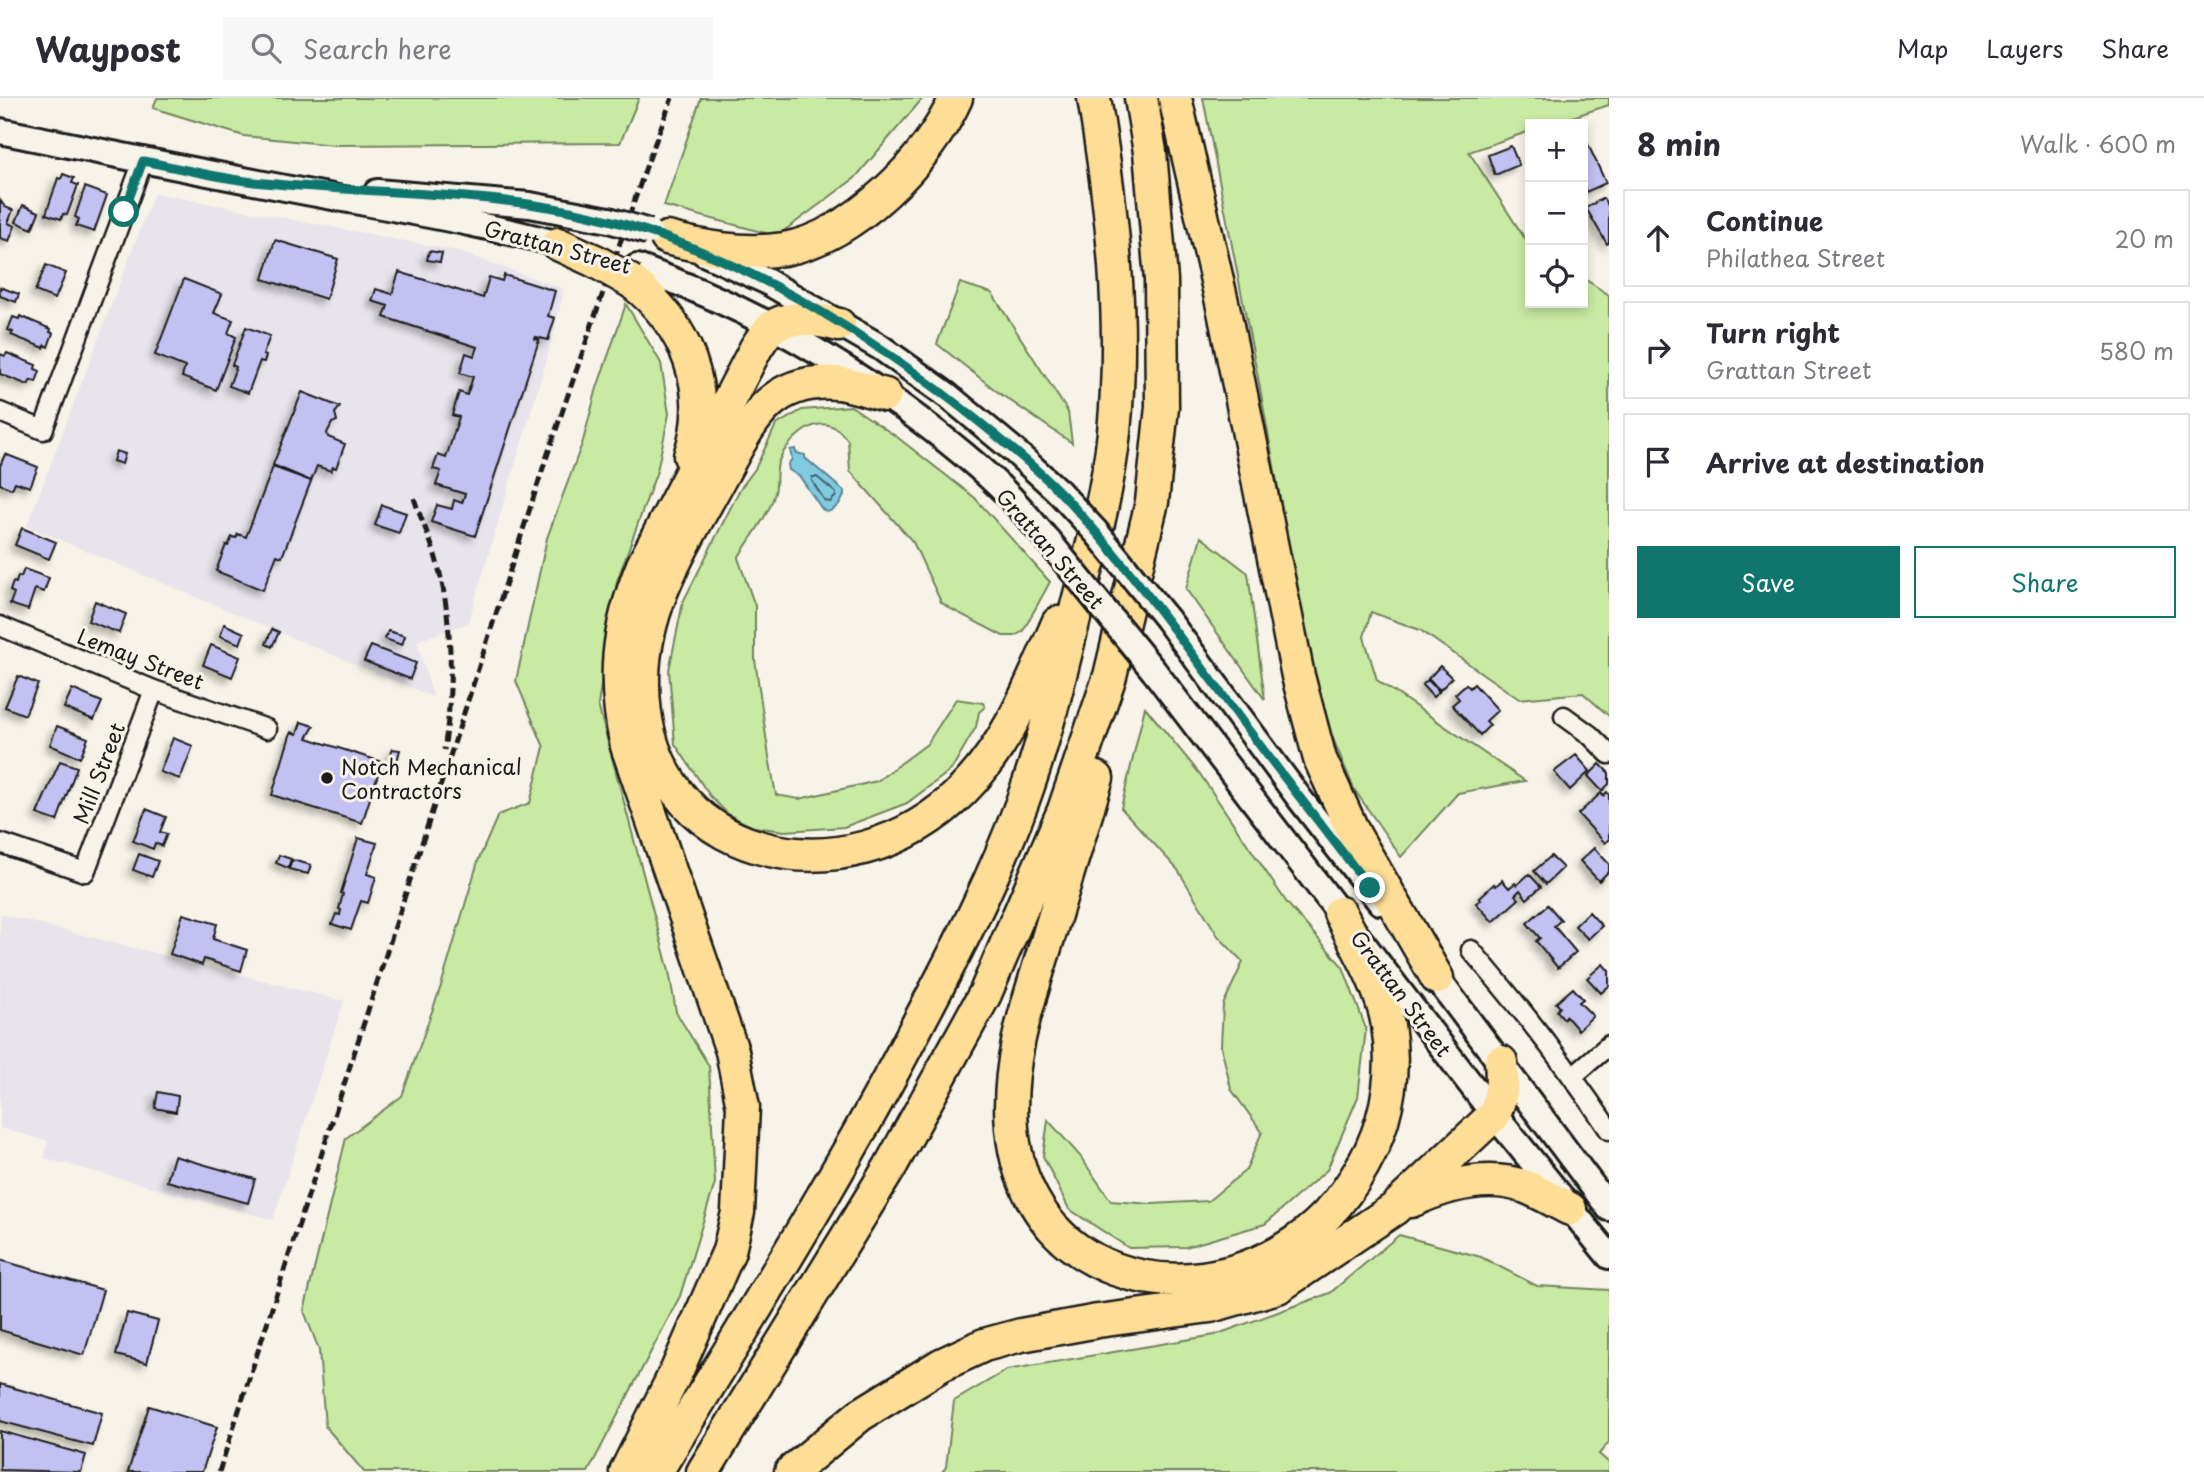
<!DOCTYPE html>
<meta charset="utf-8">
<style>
:root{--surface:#fff;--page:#f7f7f7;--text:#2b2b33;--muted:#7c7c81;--line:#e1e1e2;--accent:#0f766e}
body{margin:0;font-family:"Playpen Sans",sans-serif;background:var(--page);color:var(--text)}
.controls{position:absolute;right:21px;top:21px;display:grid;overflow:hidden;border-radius:0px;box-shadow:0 4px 10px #0003}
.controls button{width:63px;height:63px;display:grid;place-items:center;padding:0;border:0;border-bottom:2px solid var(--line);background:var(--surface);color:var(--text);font:35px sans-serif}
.stop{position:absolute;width:21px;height:21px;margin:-16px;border:5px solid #0f766e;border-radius:50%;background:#fff}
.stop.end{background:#0f766e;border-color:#fff;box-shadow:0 2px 7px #0008}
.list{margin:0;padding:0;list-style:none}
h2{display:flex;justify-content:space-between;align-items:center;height:91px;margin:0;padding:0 28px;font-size:30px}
h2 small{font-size:23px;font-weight:400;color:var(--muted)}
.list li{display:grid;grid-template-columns:46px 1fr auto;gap:21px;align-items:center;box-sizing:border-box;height:98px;margin:0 14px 14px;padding:0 14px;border:2px solid var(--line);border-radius:0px}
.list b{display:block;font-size:26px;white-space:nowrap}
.list p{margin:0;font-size:23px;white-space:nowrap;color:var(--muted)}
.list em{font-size:23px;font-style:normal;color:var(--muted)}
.actions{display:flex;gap:14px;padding:21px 28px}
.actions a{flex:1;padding:16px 0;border:2px solid var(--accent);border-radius:0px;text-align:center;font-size:24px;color:var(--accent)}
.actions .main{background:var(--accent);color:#fff}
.icon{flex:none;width:38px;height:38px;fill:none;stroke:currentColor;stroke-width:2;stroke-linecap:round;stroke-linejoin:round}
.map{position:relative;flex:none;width:1609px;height:1374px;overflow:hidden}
header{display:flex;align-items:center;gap:42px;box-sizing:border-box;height:98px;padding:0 35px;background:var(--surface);border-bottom:2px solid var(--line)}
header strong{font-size:33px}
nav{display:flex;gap:38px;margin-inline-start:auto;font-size:24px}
.search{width:490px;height:63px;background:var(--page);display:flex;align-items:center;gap:18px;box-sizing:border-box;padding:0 24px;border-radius:0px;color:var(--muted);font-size:26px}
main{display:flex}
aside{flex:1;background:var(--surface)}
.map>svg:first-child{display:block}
.built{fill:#e7e4eb}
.green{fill:#c9eaa2;stroke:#72835f;stroke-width:2}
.water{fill:#81cbe2;stroke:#598593;stroke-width:2}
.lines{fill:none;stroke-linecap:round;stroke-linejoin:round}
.shore{stroke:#44626b;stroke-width:2}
.building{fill:#c3c0f2;stroke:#1c1c1c;stroke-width:2;filter:url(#shadow)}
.minor-casing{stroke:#1c1c1c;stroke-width:23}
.secondary-casing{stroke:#1c1c1c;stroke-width:30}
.motorway-casing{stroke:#1c1c1c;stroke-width:37}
.minor{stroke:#f7f3e8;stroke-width:18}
.secondary{stroke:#f7f3e8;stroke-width:24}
.motorway{stroke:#fedd96;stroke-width:32}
.rail{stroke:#1c1c1c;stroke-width:5;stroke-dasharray:10 5;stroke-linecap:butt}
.secondary-bridge-casing{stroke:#1c1c1c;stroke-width:30;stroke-linecap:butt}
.motorway-bridge-casing{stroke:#1c1c1c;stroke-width:37;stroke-linecap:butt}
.secondary-bridge{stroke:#f7f3e8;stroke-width:24}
.motorway-bridge{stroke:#fedd96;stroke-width:32}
.route{stroke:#0f766e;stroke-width:9}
.poi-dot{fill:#1c1c1c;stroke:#f7f3e8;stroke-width:2.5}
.labels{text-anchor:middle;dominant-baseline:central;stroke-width:6;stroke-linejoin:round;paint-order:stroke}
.street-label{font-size:21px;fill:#1c1c1c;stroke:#f7f3e8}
.poi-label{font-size:21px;fill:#1c1c1c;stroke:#f7f3e8;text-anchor:start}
</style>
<header>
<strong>Waypost</strong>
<div class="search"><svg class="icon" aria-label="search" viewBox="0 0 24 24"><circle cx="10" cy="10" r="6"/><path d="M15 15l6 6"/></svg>Search here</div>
<nav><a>Map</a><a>Layers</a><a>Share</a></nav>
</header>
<main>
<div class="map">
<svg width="1609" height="1374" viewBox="0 0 1609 1374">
<defs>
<filter id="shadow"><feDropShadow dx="-5" dy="5" stdDeviation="3.5" flood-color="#0004"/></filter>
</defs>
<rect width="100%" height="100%" fill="#f7f3e8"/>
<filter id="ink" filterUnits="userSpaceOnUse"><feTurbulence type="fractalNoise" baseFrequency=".0143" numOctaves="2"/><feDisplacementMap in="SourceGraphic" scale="14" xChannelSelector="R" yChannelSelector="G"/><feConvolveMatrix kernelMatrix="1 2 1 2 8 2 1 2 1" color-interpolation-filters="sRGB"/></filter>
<g filter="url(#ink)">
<path class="built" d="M154,95L457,153L564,191L547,260L468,525L417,543L433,599L27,428Z
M0,816L344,903L273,1122L44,1060L48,1043L0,1030Z"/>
<path class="green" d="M157,0H639L620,45L334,47L244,38L153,10Z
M701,0H923L855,80L777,138L664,108Z
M1203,0H1609V7L1551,26H1530V33L1469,54L1524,139L1530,144V205H1583V180L1609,197V618L1583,595L1519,601L1420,532L1371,514L1364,539L1377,582L1525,683L1458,695L1401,759L1354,691L1316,600L1259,285Z
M960,185L992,195L1068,314L1072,345L999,295L937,246Z
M626,206L661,265L669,316L657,373L617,483L598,607L669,873L676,914L709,968L715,1085L680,1198L588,1374H364L325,1328L319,1252L304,1213L346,1040L402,998L441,888L478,763L498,717L530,705L544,649L516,583L547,440L583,343L597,290Z
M851,308L897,339L975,400L1050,484L1023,533L1015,538H1003L949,510L941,504L913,444L850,373L848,343C845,339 841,334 837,331C814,315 785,345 778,365C775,376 778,388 774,398C767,420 750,440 738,460L755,508V562L769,659L776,697L799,701L877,683L927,646L956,601L983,605L985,609L979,614L976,629L951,672L907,705L844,729L785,733L753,729L729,717L710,698L675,646L669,572L683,504L740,391L755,371L776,327L802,312Z
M1201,439L1248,475L1265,602L1186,491Z
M1145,609L1200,676L1287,805L1343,869L1366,931L1358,999L1327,1072L1265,1126L1186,1149L1129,1150L1069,1111L1043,1058L1048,1022L1080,1058L1111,1103L1152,1106L1208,1103L1246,1072L1262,1034L1231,991L1221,948L1223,907L1243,864L1218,838L1178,772L1121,710Z
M1399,1137L1481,1159L1537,1188L1609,1192V1344L1599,1356L1609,1365V1374H942L946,1369L954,1303L1007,1272L1215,1237L1330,1195Z"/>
<path class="water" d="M795,351L796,355L805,357V360L844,393C845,402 835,412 827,414L822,411L800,379L789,372L788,366L792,361L790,352Z"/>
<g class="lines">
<path class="shore" d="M812,379H817L836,395V398L830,404L825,403L812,383Z"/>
</g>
<path class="building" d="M1586,42L1606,85L1586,94L1583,86V44Z
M1511,48L1519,67L1495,77L1488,57Z
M63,76L74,80L72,85L78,87L67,117L63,116L61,121L46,116L58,80L61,81Z
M85,89L107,97L94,134L76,128L79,121L75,119Z
M1603,100L1609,109V145L1607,146L1586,110Z
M0,102L5,109L13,112L8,125L15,128L9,143L0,140Z
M23,107L39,114L32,131L16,124Z
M275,142L338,161L326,201L263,181Z
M429,153L442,155L440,164L427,162Z
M46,167L66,175L55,201L35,193Z
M399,174L483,200L489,179L502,183L504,177L555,193L548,218L555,220L548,242L536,239L535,241L539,242L475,438L431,424L437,407L452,411L454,402L462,405L465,396L436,387L441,373L433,371L438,357L446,360L459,319L452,317L459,294L467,297L473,279L460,275L466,255L474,258L477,249L384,219L388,208L372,203L376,191L392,196Z
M184,181L222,196L214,215L233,222L228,235L236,239L216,292L182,279L185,269L155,257Z
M0,189L19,196L16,204L0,198Z
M20,218L51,231L50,234L53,235L48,249L45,247L44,250L11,237L13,234L8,232L13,219L19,221Z
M246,229L270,238L263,257L266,258L264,264L260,263L248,295L229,288L236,269L232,267Z
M7,255L36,267L35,271L40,273L36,284L31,282L28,287L0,276V256L5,258Z
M302,294L340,309L335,315L337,323L332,325L327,335L328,339L345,346L336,370L333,369L331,373L317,368L311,383L273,367Z
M116,353L125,356L122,366L113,363Z
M5,356L38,369L30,389L15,384L12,391L0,386V368Z
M273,369L311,383L282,459L277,457L263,492L216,473L226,447L228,448L232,439L236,440L238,436L246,439Z
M382,407L406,415L399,435L375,427Z
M22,430L56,444L49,461L15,447Z
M24,471L49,480L44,494L35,491L28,512L10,506L14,495L10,493L13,484L16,485L18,478L21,479Z
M95,503L126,516L119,535L88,523Z
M224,526L244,535L240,546L220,538Z
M272,531L279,534L272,549L266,546Z
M388,533L405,538L402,547L385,541Z
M211,547L240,559L232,579L203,567Z
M371,548L416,565L410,581L364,563Z
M1440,568L1452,580L1440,592L1428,581Z
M18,578L38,586L25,617L5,609Z
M1428,582L1439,594L1433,599L1422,587Z
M1466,586L1470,590L1474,586L1498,612L1486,623L1490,627L1480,637L1452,607L1459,601L1455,596Z
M72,591L102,604L94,622L64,610Z
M301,624L314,628L307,640L382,664L362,725L272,697L291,634L297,636Z
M57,628L88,640L80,660L50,647Z
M173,640L193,648L180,681L160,674Z
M392,651L400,652L396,667L389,666Z
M1576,657L1590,673L1570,692L1554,674Z
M60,663L77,669L57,723L37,716Z
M1600,666L1609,675V686L1602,693L1588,678Z
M1607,694L1609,697V742L1605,745L1578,716L1601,695L1603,698Z
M146,711L166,719L160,734L167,736L162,748L155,745L153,751L133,743Z
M358,740L377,745L367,776L376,779L368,805L361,803L351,832L332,826L336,816L340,817L341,812L339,811L343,796L341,795Z
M1594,750L1609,766V773L1599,783L1580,763Z
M139,756L158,763L152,779L133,772Z
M279,757L291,761L288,770L276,765Z
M1551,758L1563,770L1546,786L1534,773Z
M292,762L311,767L308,776L289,771Z
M1529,776L1541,789L1527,801L1520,792L1515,797L1519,801L1493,824L1476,805L1481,802L1479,800L1494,786L1496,788L1502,782L1509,790L1515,785L1517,787Z
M1548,807L1561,822L1554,828L1576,854L1558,870L1536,843L1540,840L1527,825Z
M1589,814L1602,828L1588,841L1575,828Z
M183,816L217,826L213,841L247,852L241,873L204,861L202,867L170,856Z
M1603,866L1609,873V888L1601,895L1587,880Z
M1573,890L1583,901L1579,904L1593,918L1578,932L1566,918L1564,921L1557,913L1560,909L1556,905Z
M158,994L178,998L176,1014L155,1010Z
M174,1058L255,1081L248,1105L167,1083Z
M0,1162L103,1192L84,1257L0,1232Z
M127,1215L158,1223L147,1265L116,1257Z
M0,1286L102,1315L93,1348L0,1323Z
M149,1308L217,1329L202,1374H128Z
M0,1333L86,1357L81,1374L0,1372Z"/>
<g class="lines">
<defs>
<path id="minor" d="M0,314L43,332L143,63
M0,528L154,592L267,631
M1564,618L1590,637L1609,656
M0,745L85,774L154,592
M1471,852C1521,910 1567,968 1609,1032
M1573,978L1609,947"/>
<path id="secondary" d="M0,33C107,55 215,77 322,97C407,113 493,127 576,151
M377,94L530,107L609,122
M704,155L766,183L880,249L947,297L1011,350L1058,393
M637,169C732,202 819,250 901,308C938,335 976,364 1008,397C1023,412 1036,429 1050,445
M1167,521L1300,701L1380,804
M1154,573L1492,1014L1609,1158
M1427,867L1609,1110"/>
<path id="motorway" d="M1175,0L1224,213L1298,578L1320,661L1355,738L1437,880
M667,140C705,150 744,157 784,151C853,139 928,63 956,0
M558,146L595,163
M632,184C686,226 713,292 690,358
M885,297C870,293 853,287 838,285C766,279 749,329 719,382C684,446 642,509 643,585C643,765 849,808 963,692C1008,647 1033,583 1058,525
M1097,680C1081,733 1064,786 1048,840C1029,902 1006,963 1012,1030C1025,1177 1180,1221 1294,1145C1328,1122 1353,1089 1371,1052C1389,1013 1395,969 1388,927C1381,887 1358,851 1340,815
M1411,1103C1446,1087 1488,1075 1526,1089C1541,1095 1556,1104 1570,1111
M626,1374L677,1272L729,1153L738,1114L743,1009L732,953L627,648C612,581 617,531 643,467L756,250C760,244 764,237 769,232C785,215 820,222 839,227
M656,1374C746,1225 839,1079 919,924C957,852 995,779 1023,702C1046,639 1061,573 1077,508C1092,450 1108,393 1114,334C1125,223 1112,109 1094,0
M703,1374L890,1069L985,896L1064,712L1110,578L1152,404L1162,309L1161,182L1150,54L1141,0
M791,1374L860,1317L941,1267L984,1247L1021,1237L1098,1223L1210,1208L1278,1189L1394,1111L1494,1017C1502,998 1503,984 1501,964"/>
</defs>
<use href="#minor" class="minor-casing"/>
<use href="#secondary" class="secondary-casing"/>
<use href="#motorway" class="motorway-casing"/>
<use href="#minor" class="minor"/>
<use href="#secondary" class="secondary"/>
<use href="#motorway" class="motorway"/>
<path class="rail" d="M414,400C420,419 429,438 435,457C453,516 454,591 444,652
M219,1374L543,370L647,66L672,0"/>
<defs>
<path id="secondary-bridge" d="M609,122L649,134
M1058,393L1096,434L1167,521
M1050,445L1154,573"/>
<path id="motorway-bridge" d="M595,163L632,184"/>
</defs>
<use href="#secondary-bridge" class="secondary-bridge-casing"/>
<use href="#motorway-bridge" class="motorway-bridge-casing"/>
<use href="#secondary-bridge" class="secondary-bridge"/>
<use href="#motorway-bridge" class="motorway-bridge"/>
</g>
</g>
<g class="lines" filter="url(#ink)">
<path class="route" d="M124,114L143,63C180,70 217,80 254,84C366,96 483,92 593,118C733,151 872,237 983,327C1014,352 1046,378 1073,408C1134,475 1187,549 1241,622C1283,679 1327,734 1370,790"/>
</g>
<circle class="poi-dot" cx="327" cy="680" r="7"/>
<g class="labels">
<g class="street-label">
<text transform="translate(558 148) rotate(15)">Grattan Street</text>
<text transform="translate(1051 450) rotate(49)">Grattan Street</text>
<text transform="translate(141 560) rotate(21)">Lemay Street</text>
<text transform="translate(98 675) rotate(-69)">Mill Street</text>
<text transform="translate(1402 895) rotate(53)">Grattan Street</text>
</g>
<g class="poi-label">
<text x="341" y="668">Notch Mechanical<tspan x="341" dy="24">Contractors</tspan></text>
</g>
</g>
</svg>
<div class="controls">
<button>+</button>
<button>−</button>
<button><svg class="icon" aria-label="locate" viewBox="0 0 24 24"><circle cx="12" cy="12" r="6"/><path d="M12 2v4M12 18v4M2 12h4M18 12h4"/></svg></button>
</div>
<div class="stop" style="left:124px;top:114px"></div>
<div class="stop end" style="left:1370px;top:790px"></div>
</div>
<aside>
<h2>8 min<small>Walk · 600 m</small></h2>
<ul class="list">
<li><svg class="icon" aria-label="ahead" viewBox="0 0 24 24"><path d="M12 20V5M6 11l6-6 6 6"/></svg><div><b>Continue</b><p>Philathea Street</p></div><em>20 m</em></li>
<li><svg class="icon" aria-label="right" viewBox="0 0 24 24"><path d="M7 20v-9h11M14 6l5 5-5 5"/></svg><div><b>Turn right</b><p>Grattan Street</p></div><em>580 m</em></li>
<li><svg class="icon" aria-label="arrive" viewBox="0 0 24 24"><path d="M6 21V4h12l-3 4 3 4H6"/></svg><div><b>Arrive at destination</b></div></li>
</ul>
<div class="actions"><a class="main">Save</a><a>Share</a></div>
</aside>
</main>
